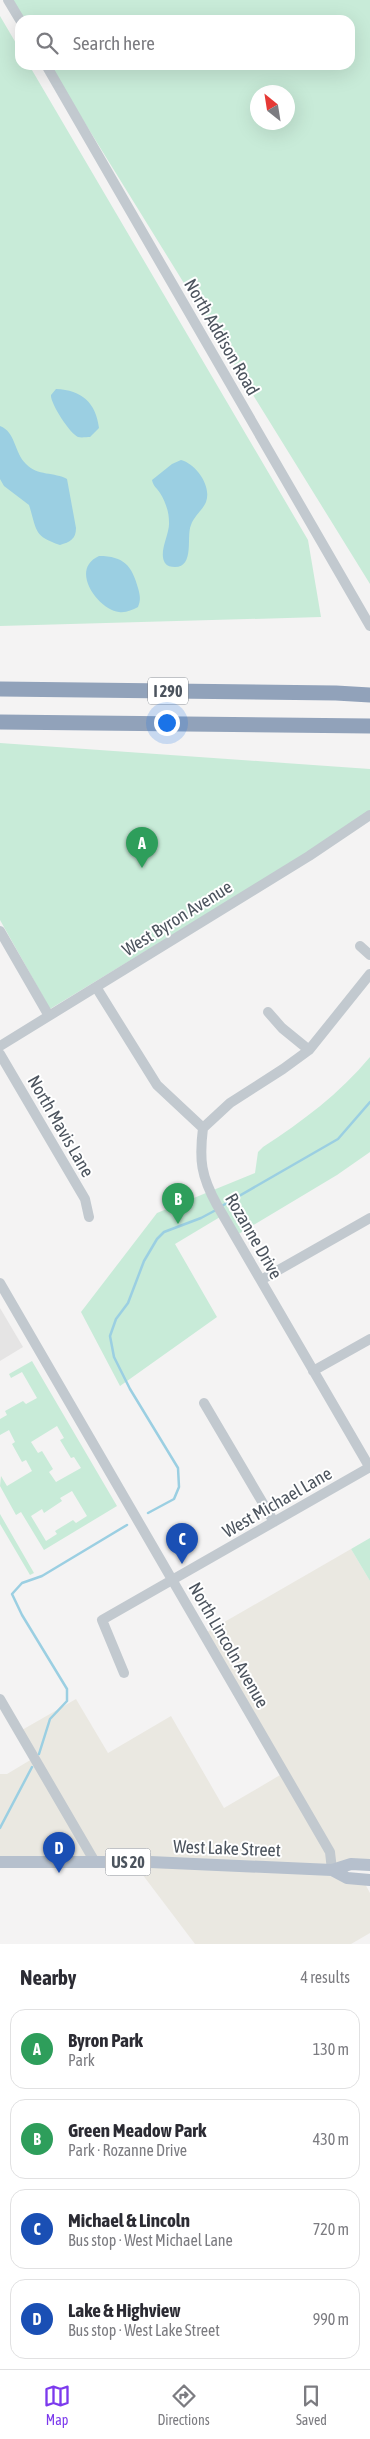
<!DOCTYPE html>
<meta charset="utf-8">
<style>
:root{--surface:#fff;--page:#f7f7f7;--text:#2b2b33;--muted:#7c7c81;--line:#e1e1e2;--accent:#7c3aed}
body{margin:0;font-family:"Asap Condensed",sans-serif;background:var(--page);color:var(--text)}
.compass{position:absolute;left:250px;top:85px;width:45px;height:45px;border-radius:50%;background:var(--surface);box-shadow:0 5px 20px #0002;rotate:330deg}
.you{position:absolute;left:166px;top:722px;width:18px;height:18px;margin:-12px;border:4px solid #fff;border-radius:50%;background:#1a73e8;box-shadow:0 0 0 8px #1a73e833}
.badge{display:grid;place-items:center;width:32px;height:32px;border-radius:50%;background:var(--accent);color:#fff;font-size:16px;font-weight:700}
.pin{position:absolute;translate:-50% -41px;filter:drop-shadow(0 1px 2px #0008)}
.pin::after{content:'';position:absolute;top:26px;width:18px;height:15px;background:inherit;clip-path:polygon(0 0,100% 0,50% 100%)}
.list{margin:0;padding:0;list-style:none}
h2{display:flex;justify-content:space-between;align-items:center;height:65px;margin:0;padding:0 20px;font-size:21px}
h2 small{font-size:16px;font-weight:400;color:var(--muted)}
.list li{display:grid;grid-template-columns:32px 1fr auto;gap:15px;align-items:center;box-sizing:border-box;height:80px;margin:0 10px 10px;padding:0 10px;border:1px solid var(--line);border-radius:15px}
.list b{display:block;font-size:19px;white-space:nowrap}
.list p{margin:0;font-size:16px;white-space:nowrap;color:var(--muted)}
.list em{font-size:16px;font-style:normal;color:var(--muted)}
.icon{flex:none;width:28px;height:28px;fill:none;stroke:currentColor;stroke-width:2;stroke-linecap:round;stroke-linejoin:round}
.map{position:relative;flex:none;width:370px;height:1944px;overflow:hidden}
.search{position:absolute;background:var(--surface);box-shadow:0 5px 20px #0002;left:15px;right:15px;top:15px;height:55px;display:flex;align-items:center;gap:12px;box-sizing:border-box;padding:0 18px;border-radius:15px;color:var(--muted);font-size:19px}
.sheet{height:425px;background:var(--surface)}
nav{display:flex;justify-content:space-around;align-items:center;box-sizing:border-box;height:70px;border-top:1px solid var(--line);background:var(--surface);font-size:14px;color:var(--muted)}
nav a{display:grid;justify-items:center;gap:2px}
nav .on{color:var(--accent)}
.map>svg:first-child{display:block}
.commercial{fill:#eae8e1}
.education{fill:#e5e4e4}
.green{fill:#c8ebd8;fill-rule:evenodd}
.water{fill:#9bcfe2}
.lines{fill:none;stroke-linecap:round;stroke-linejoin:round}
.stream{stroke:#9bcfe2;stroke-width:2.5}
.minor{stroke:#c2c9cf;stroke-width:10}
.major{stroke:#b6c0cd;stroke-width:12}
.highway{stroke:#91a2ba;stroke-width:15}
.labels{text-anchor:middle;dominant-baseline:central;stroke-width:4;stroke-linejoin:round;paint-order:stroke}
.shield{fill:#fff;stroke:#82878e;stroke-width:1}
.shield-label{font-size:16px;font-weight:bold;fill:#4c545e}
.street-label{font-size:18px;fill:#4c545e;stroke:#fff}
</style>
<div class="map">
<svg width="370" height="1944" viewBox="0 0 370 1944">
<rect width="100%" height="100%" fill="#f4f3f3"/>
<path class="commercial" d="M351,1549L370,1581V1866L96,1859L22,1730L76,1699L108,1753L171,1716L224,1808L287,1771L207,1632Z
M32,1759L91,1859L0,1860V1774H7Z
M136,1866L329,1872L364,1882L370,1893V1933L351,1944H195Z"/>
<path class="education" d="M0,1308L23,1347L0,1361Z"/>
<path class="green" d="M9,0H370V584L49,65H350V20H21ZM258,92H288V122H258Z
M0,16L20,50V65H29L308,540L321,617L0,626Z
M0,743L370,769V815L50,1009L0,920Z
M370,1057V1152L337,1175L237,1235L225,1214L175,1244L217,1317L120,1386L81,1312L157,1213L255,1173L258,1152L263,1147C303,1121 339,1094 370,1057Z
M32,1361L117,1506L44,1550L21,1512L16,1515L0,1486L1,1476L7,1486L32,1471L26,1460L22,1462L12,1444L15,1442L9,1430L0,1435V1419L7,1415L5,1411L23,1401L26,1404L37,1398L22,1372L11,1378L9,1374ZM57,1426L64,1438L60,1440L71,1458L74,1457L81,1468L56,1482L49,1472L53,1469L42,1451L38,1453L31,1442ZM72,1491L87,1516L76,1523L73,1520L55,1531L57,1534L46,1541L31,1516L42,1509L44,1513L62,1501L60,1498Z
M0,1514L34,1573L30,1575L0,1524Z
M370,1538V1581L351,1549Z"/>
<path class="water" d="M56,389C82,390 96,403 99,428L90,437C87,437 81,438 78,437C70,434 50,403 51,395Z
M0,426C16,432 14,453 26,464C37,476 55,472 67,479L76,528C76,539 70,542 60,545C33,536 37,530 29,505L4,486L0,479Z
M181,460C196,464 212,486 206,502C202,511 194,516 191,525C186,536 195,567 175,567C171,567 167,566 165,563C158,552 170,534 169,522C169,511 165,501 160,493C157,488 153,486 152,480L172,464Z
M99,556C124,556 132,566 138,588C140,595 141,600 138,607C132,610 126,613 119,612C100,611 68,570 99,556Z"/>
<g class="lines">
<path class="stream" d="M220,1207L338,1139L370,1102
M148,1513L174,1499L179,1487L178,1468L130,1389L114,1357L110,1336L116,1319L128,1303L144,1261L157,1239L164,1232L201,1218L216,1210
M39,1754L50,1719L67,1701V1689L22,1615L12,1594L22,1583L42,1576L127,1525
M0,1828L32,1767"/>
<path class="minor" d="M8,0L20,20
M46,65L370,626
M0,931L49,1016
M360,946L370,955
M96,987L157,1085L203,1128
M268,1012L282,1028L309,1050
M0,1046L309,856L370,815
M0,1054L85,1199L89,1217
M261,1280L370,1218
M0,1283L330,1852L332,1870
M313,1371L370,1339
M204,1403L274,1522
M370,1468L217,1205C201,1176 199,1160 203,1128L230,1103L283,1069L309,1050L370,974
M124,1673L102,1620L370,1467
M0,1699L95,1862"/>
<path class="major" d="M0,1862H150L332,1870L351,1864L370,1865
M332,1870L347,1878L370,1880"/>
<path class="highway" d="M0,689L336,693L370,695
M0,722L370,726"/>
</g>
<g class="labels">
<g class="shield">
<rect x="148" y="677.5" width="40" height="27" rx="4"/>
<rect x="105.5" y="1848.5" width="45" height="27" rx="4"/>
</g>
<g class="shield-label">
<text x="168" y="691">I 290</text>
<text x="128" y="1862">US 20</text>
</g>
<g class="street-label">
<text transform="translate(222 337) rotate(60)">North Addison Road</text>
<text transform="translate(177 918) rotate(-32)">West Byron Avenue</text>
<text transform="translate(61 1126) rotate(60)">North Mavis Lane</text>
<text transform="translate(254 1236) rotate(60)">Rozanne Drive</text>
<text transform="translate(277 1502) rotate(-30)">West Michael Lane</text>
<text transform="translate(229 1645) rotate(60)">North Lincoln Avenue</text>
<text transform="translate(227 1848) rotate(2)">West Lake Street</text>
</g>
</g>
</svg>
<svg class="compass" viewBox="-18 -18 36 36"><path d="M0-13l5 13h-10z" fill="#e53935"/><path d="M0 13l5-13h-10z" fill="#7c7c81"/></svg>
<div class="you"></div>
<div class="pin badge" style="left:142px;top:868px;background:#2e9e5b">A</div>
<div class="pin badge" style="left:178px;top:1224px;background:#2e9e5b">B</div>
<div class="pin badge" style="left:182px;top:1564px;background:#1a4fb4">C</div>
<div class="pin badge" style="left:59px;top:1873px;background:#1a4fb4">D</div>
<div class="search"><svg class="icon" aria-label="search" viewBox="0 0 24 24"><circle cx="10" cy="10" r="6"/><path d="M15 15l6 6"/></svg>Search here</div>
</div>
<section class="sheet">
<h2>Nearby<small>4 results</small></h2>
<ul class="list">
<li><span class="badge" style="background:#2e9e5b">A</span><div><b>Byron Park</b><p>Park</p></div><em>130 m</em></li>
<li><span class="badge" style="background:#2e9e5b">B</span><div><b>Green Meadow Park</b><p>Park · Rozanne Drive</p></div><em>430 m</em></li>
<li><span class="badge" style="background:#1a4fb4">C</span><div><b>Michael &amp; Lincoln</b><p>Bus stop · West Michael Lane</p></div><em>720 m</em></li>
<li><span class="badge" style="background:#1a4fb4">D</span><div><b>Lake &amp; Highview</b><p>Bus stop · West Lake Street</p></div><em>990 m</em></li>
</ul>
</section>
<nav>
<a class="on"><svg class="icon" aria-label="map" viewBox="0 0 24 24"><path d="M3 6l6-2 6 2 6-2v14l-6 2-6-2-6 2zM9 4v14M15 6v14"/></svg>Map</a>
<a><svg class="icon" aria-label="directions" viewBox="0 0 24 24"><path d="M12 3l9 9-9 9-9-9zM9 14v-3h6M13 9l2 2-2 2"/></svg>Directions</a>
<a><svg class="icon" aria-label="saved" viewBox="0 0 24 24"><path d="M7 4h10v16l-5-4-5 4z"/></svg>Saved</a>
</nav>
